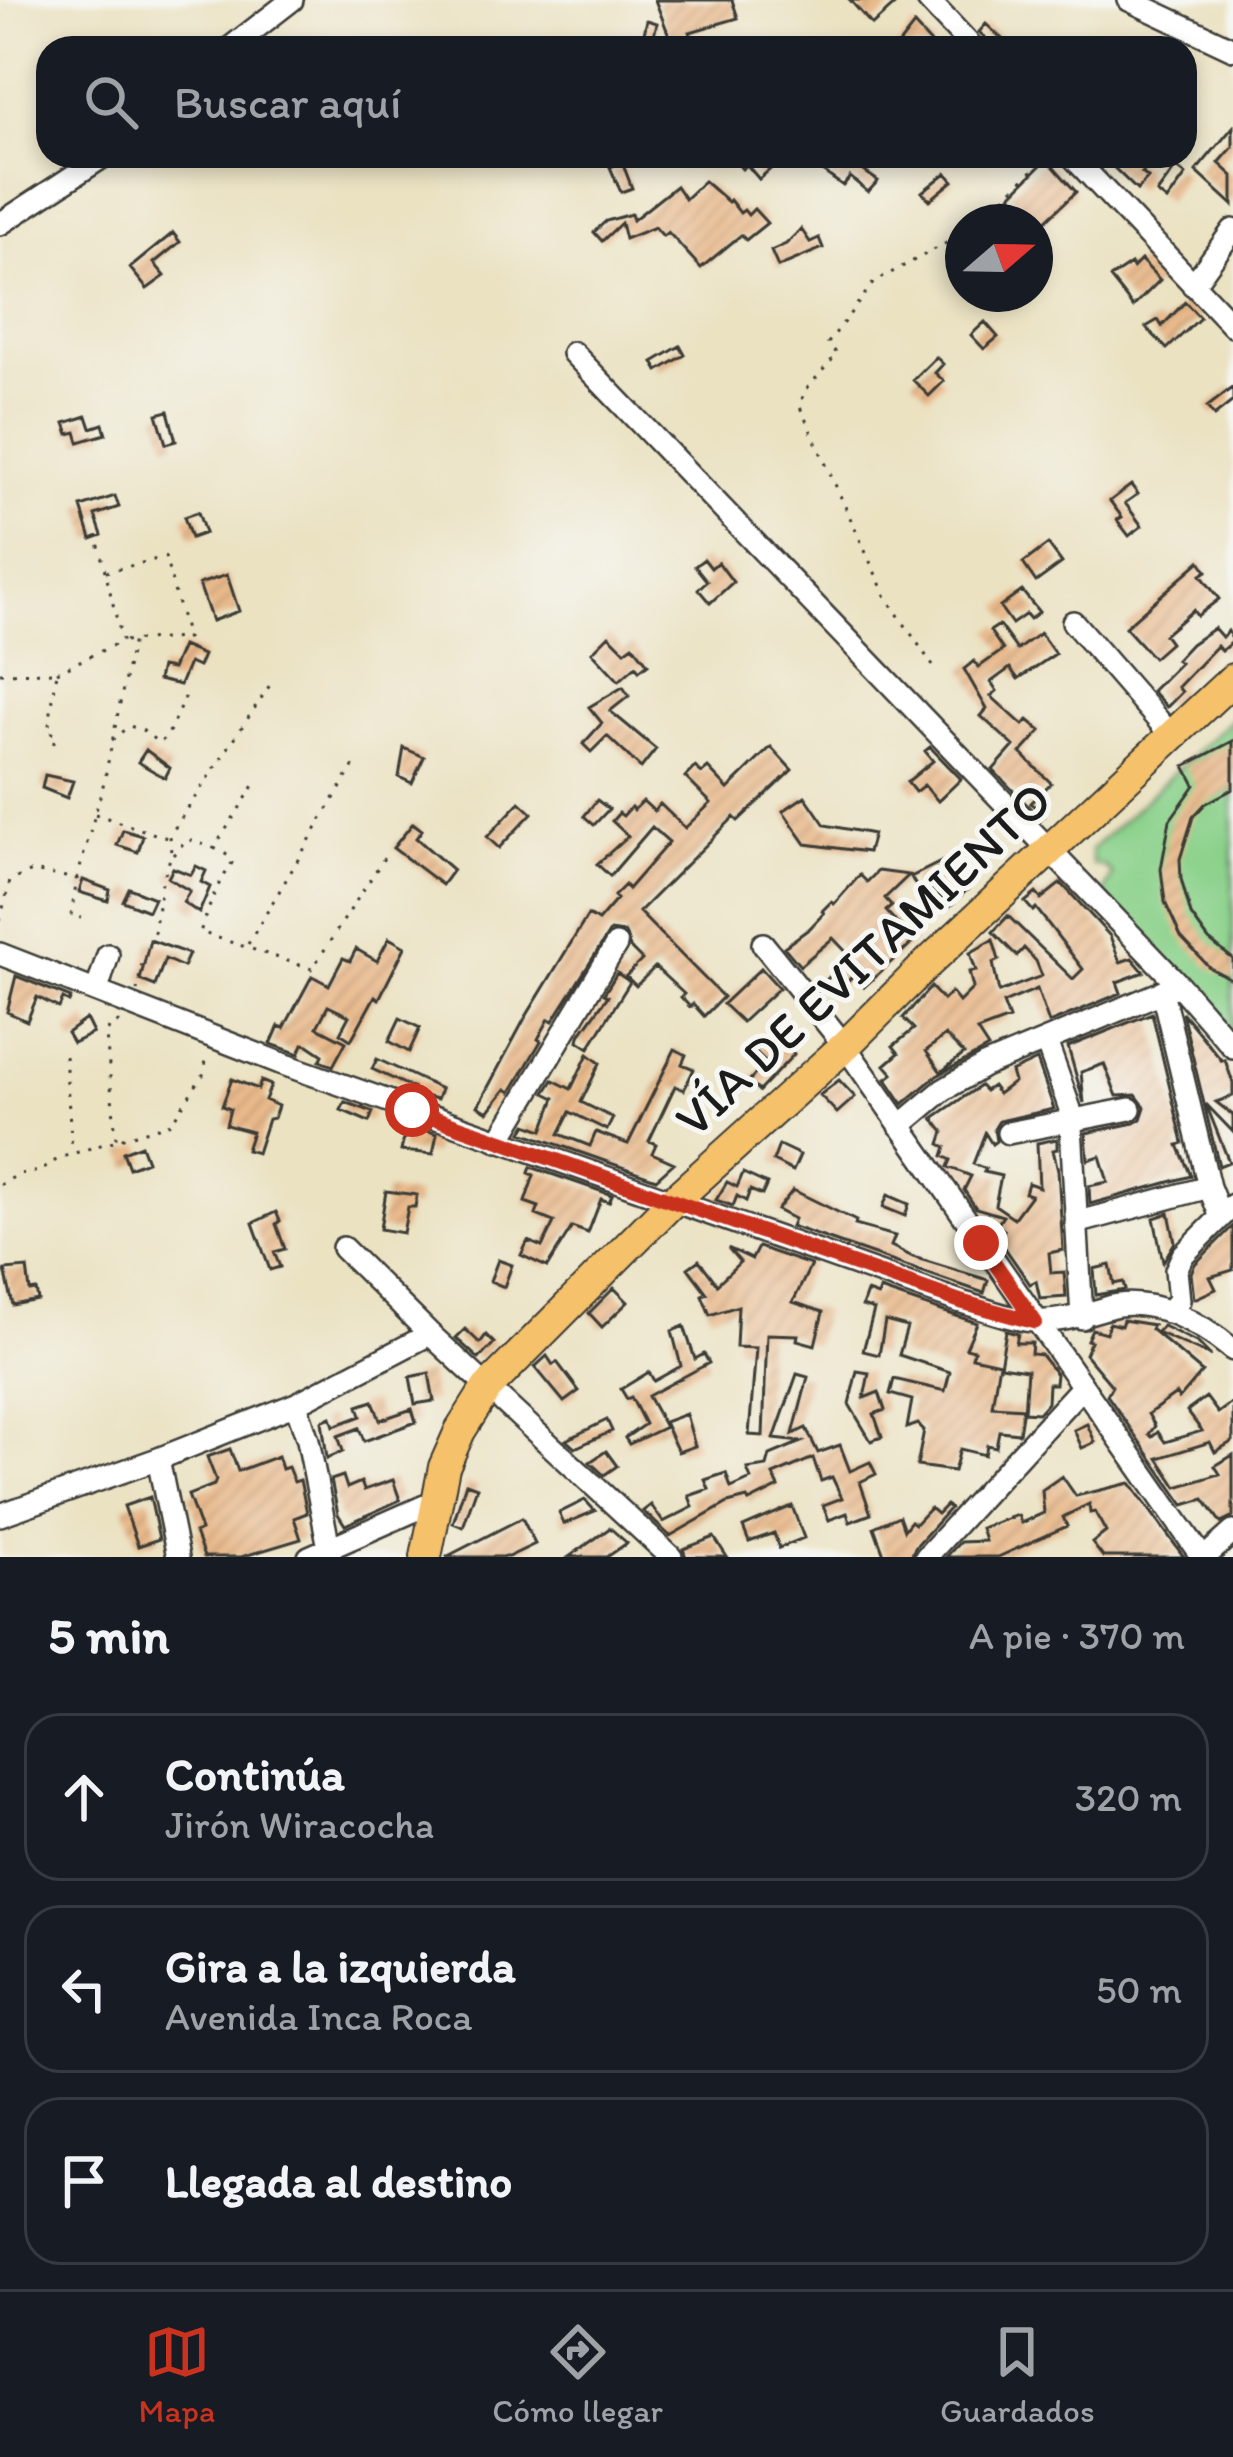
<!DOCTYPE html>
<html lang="es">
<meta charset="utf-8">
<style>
:root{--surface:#171b24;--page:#242831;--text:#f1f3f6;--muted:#9ea1a6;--line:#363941;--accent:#c8321e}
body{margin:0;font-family:Itim,sans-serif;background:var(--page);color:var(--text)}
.compass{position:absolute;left:945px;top:204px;width:108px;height:108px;border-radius:50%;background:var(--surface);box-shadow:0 6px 18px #0003;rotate:70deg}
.stop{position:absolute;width:36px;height:36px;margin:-27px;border:9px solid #c8321e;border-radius:50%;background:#fff}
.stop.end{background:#c8321e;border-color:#fff;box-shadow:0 3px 12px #0008}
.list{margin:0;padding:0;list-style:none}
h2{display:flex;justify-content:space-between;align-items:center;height:156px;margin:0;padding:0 48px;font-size:51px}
h2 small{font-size:39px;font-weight:400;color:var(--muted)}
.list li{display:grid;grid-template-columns:78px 1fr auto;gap:36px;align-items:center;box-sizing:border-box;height:168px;margin:0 24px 24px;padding:0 24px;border:3px solid var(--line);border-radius:36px}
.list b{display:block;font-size:45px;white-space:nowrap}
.list p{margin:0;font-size:39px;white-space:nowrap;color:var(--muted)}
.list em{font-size:39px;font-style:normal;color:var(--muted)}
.icon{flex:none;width:66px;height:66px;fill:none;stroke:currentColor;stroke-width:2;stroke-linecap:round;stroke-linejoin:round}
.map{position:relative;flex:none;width:1233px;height:1557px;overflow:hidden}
.search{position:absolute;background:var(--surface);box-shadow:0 6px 18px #0003;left:36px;right:36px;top:36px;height:132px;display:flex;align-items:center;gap:30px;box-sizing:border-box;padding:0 42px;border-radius:36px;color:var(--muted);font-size:45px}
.sheet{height:732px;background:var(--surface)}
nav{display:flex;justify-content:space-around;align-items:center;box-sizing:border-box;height:168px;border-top:3px solid var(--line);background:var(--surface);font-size:33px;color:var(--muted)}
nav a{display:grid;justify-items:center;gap:6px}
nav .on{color:var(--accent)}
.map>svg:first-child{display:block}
.green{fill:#8bd18b;stroke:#547654;stroke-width:3}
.building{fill:url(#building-hatch);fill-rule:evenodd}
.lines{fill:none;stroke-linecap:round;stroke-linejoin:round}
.minor-casing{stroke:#3b3a35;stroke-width:26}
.highway-casing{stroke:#3b3a35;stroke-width:34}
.path{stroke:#3b3a35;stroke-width:3;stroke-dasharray:3 9;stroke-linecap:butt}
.minor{stroke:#fff;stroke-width:21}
.highway{stroke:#f5c16b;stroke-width:30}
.route{stroke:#c8321e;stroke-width:15}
.labels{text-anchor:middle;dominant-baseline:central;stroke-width:10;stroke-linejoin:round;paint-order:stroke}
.street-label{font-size:51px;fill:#1c1c1c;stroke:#f6f6f2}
</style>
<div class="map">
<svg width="1233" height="1557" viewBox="0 0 1233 1557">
<defs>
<pattern id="building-hatch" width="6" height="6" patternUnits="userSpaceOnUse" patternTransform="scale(3)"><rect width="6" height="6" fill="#e9b98b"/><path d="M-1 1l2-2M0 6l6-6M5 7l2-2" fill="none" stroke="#c79e77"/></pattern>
</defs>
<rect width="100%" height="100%" fill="#f6f6f2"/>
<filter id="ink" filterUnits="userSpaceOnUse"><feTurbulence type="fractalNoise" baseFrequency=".00833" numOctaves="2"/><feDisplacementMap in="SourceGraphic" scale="24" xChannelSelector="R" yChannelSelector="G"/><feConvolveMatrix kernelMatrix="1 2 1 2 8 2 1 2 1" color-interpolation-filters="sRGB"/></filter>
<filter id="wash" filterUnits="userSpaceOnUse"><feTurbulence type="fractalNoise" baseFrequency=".004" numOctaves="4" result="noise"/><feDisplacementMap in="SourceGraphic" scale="48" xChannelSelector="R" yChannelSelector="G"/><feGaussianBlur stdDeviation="2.7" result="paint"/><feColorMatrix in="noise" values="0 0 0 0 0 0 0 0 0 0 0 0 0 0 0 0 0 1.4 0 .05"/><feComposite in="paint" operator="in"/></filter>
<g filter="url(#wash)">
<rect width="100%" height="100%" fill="#ebe2c2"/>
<path class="green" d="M1233,718V1031L1103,894L1112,875L1105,867L1093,865L1091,850Z"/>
<g id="blocks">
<path class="building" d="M655,0H732L738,18L690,32L696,48H674Z
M850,0H900L872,25Z
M647,20L657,23L651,48H641Z
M986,24L1012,48H997L979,32Z
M914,25L935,48H896Z
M1233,127V147L1219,163L1233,176V205L1196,171Z
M731,156H785L759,179L747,165L742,169Z
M821,156H843L878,181L868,192L850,177L843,186L811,163Z
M1102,156H1131L1146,169L1142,173L1148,178L1137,190Z
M1047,159L1076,192L1041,225L1011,195Z
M622,162L632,188L621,192L610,167Z
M1176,167L1186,175L1167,201L1157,193Z
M946,173L953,181L930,200L922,192Z
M704,181L728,202L730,200L740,213L744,210L748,215L754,209L767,223L746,240L741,235L701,268L668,232L663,236L655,227L625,239L621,223L602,241L594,232L606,221L631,214L633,220L676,186L685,199Z
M801,229L810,242L819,238L823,248L778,267L771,251L786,244Z
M173,233L180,242L154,263L165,276L147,289L130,268Z
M1141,260L1160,280L1133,307L1110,278L1131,264L1133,268Z
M1185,302L1200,318L1167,349L1146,327L1158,320L1162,326Z
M985,322L998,337L984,349L971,335Z
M680,346L685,355L658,371L653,362Z
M936,357L943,364L935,373L944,381L929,396L913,380Z
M1233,387V401L1214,416L1207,407Z
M168,411L176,441L166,444L157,414Z
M87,416L91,428L103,424L106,434L79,442L76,432L69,434L65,423Z
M1131,485L1138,494L1125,503L1142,526L1129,536L1117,520L1122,517L1110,501Z
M115,496L119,507L95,515L102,535L91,539L81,507Z
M198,512L205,533L191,538L184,517Z
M1048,544L1062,563L1036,582L1023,563Z
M704,559L711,568L718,562L733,582L710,603L698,589L707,581L695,566Z
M1200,561L1207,571L1201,575L1219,599L1197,616L1193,610L1164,635L1170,643L1153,658L1125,627Z
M227,575L239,611L212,621L199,584Z
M1022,591L1039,612L1030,619L1026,614L1012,624L1000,607Z
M999,625L1017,650L1040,633L1055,654L1018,679L1010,668L991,682L997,691L991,696L1023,725L1028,720L1041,731L1021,753L1051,783L1031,803L1044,816L1041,819L993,770L1014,746L981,716L987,709L964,669L974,661L979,667L1003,650L990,631Z
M1214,628L1222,637L1228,631L1233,641L1221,651L1217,646L1178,687L1182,692L1167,707L1152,691L1180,663L1176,660L1191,644Z
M609,635L625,651L633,645L648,664L639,671L636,666L619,681L592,652Z
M182,646L203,655L198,667L189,663L180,685L158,680L161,667L172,669Z
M623,687L629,696L610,711L656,749L641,768L607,736L591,752L583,744L602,723L589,707Z
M1233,741V789L1205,804L1193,817L1180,859L1181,879L1191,915L1209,940L1233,959V980L1210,968L1181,937L1165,902L1161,869L1170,820L1195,785L1185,766Z
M771,747L792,770L738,821L734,817L639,912L723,997L704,1016L693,1004L690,1007L681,997L684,994L655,967L636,986L626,976L642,960L630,948L625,933L610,931L553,1021L549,1019L538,1039L541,1041L511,1092L506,1089L488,1112L478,1106L524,1020L588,915L598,921L617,899L614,896L625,885L628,889L669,842L652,827L610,876L597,864L628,836L612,821L619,813L623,816L631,807L634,810L643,801L654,811L660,804L685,828L711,803L685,777L695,767L702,773L708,768L728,789Z
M930,747L961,779L938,801L924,785L915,792L907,782L933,761L925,751Z
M404,748L424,757L412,783L399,777Z
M146,750L170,768L165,778L138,762Z
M45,775L73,781L67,798L42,788Z
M805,796L825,825L873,834L868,852L806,844L783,811Z
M597,800L609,809L594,825L584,816Z
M520,802L532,813L499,848L487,837Z
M413,823L422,830L416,838L453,870L442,885L393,848Z
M123,830L143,836L138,852L117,845Z
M943,861L949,874L960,864L969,888L950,906L927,883L917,888L911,877Z
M196,866L206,871L201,882L210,887L199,913L183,902L190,891L168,878L173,868L191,875Z
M878,871L909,875L885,898L892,906L886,911L914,941L864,987L854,975L835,993L825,981L851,957L833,938L800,966L784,947L810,928L824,913L822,911L831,902L834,904L860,875L867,882Z
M83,880L110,890L108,901L79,892Z
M1061,883L1110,936L1120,962L1132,958L1144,972L1117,982L1121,993L1049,1023L1037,989L1003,1003L1009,1019L977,1031L988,1048L935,1077L903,1104L886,1079L893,1074L885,1065L899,1053L893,1046L914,1029L903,1018L931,987L943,1000L951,992L959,1002L973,988L969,972L976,971L970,953L993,940L999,960L993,963L999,992L1042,976L1036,961L1024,948L1017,956L993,932L1008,916L1073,979L1083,969L1036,908L1033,911L1025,902L1036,893L1041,899ZM945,1035L964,1054L941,1072L926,1051Z
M129,888L154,898L148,911L123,901Z
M389,938L405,947L379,999L375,996L351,1040L340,1033L349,1016L328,1006L317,1027L346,1042L333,1066L320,1061L323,1055L308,1045L303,1044L299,1054L271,1044L279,1026L284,1028L312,976L329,985L343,958L350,961L356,949L377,961Z
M150,940L189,954L183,967L165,959L155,986L140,980Z
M761,968L779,988L742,1022L723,1004Z
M617,973L630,982L589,1048L578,1041L579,1036L608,996L604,994Z
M16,976L71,998L69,1002L63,999L59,1008L37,997L27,1021L7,1012Z
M1182,1012L1222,1061L1225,1060L1233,1083V1096L1216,1102L1233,1115V1132L1206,1104L1229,1162L1219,1166Z
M1152,1013L1183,1143L1178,1145L1191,1176L1090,1204L1089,1186L1108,1182L1100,1156L1088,1160L1086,1133L1134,1123L1141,1119L1145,1107L1136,1095L1117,1096L1104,1064L1081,1072L1084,1103L1068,1047Z
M400,1018L420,1028L409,1052L389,1041Z
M86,1019L93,1033L73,1043L67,1033Z
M777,1028L786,1037L782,1042L794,1054L759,1091L749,1081L766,1062L755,1051Z
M675,1049L686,1055L682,1064L694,1069L684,1090L675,1086L649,1141L656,1144L652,1153L674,1163L656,1179L522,1132L527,1124L543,1130L555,1098L545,1093L553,1080L571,1089L588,1054L600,1063L581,1102L613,1118L607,1130L570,1112L559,1134L590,1146L596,1132L628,1144Z
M377,1059L441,1089L437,1099L411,1093L413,1088L372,1069Z
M1037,1060L1054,1109L999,1121L994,1129L996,1141L992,1144L985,1133L973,1164L986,1169L984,1172L1001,1176L995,1205L1014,1218L1031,1195L1025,1193L1028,1183L1039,1187L1037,1143L1057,1139V1149L1053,1150L1058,1170L1063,1250L1049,1253L1051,1273L1064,1272L1066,1297L1040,1299L1036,1281L1030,1284L998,1238L1004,1230L997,1225L1003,1216L976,1208L964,1190L971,1176L948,1167L951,1160L943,1156L946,1147L940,1144L944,1132L933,1118L980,1086L985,1091L992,1086L998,1094L1014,1082L1011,1072Z
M232,1079L258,1089L261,1081L271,1085L265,1100L278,1106L274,1118L268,1119L257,1153L246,1150L252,1132L226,1125L230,1109L222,1106Z
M839,1080L855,1097L837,1113L820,1095Z
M345,1102L373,1112L369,1122L341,1110Z
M403,1122L437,1134L433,1154L401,1151L406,1130L401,1128Z
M141,1145L147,1161L129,1168L123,1152Z
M779,1145L800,1155L793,1171L773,1161Z
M531,1167L612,1195L609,1202L601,1199L588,1233L572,1227L547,1267L521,1255L528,1241L542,1247L554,1222L536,1215L539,1207L525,1202L534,1175L529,1173Z
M743,1173L767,1184L762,1195L750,1190L746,1201L737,1196L733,1206L716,1200L727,1182L737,1187Z
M793,1190L856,1221L855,1225L895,1236L891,1246L913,1257L988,1280L984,1293L791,1226L794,1219L777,1210Z
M386,1191L417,1195L415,1207H408L403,1233L380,1229Z
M888,1195L909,1204L905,1216L883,1207Z
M276,1212L280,1221L276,1224L285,1249L274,1252L280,1267L270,1270L253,1223Z
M1169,1213L1175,1242L1163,1262L1154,1218Z
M1233,1226V1270L1210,1277L1216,1289L1194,1299L1191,1273L1195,1264Z
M758,1247L811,1265L793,1302L823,1312L815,1345L797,1340L798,1335L767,1334L763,1436L749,1435L756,1348L736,1347L738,1306L710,1315L702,1295L707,1293L688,1268L699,1260L717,1284L740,1262L728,1248L752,1259Z
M498,1260L512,1265L504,1287L490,1281Z
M1110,1265L1114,1284L1123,1282L1125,1290L1096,1295L1094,1269Z
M27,1268L30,1291L36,1290L38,1300L13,1305L5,1270Z
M614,1288L628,1302L602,1327L589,1313Z
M880,1290L977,1323L966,1348L974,1350L972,1357L999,1363L992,1406L1023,1408L1019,1433L999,1431L996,1447L987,1445L985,1455L960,1449L954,1471L917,1466L924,1430L918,1424L907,1428L912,1400L890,1394L894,1379L945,1391L950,1372L899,1355L907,1327L885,1321L879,1355L863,1351L874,1310L862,1306L867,1292L878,1296Z
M1123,1320L1153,1325L1151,1329L1202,1372L1179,1399L1176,1394L1148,1414L1155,1426L1149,1434L1152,1437L1158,1432L1165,1442L1202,1431L1187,1411L1206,1397L1218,1413L1233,1402V1441L1215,1452L1210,1442L1158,1458L1177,1487L1220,1474L1215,1466L1233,1455V1517L1221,1523L1204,1499L1184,1505L1107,1395L1112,1386L1085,1354L1091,1341L1087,1340L1092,1329L1106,1333L1109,1323L1121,1326Z
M684,1326L695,1359L704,1354L709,1363L648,1396L665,1427L629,1444L625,1438L645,1424L631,1397L627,1399L621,1389L649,1372L654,1381L681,1366L672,1331Z
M1163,1326L1198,1343L1211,1356L1157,1332Z
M465,1329L480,1343L486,1335L494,1343L479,1359L456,1338Z
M1006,1331L1018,1334L1016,1343H1032L1031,1354L1041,1355L1056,1374L1055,1384H1048L1047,1403L1038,1413L1024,1412L1027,1370L1000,1366Z
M547,1356L553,1365L557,1362L579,1391L564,1402L535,1367Z
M857,1371L869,1373L864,1398L879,1392L885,1410L874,1414L882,1437L871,1441L849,1404Z
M429,1373L434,1401L415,1404L410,1377Z
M797,1374L808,1377L793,1434L806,1428L818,1453L840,1445L850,1471L870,1462L876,1474L860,1482L871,1514L850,1522L847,1513L829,1520L823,1505L842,1498L832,1477L821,1481L813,1458L773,1475L779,1487L749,1502L747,1498L728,1503L670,1536L643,1511L651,1505L663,1522L693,1507L689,1496L709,1489L705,1480L726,1473L731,1488L751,1479L747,1469L767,1466L770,1455L801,1442L774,1439Z
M373,1401L380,1420L412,1409L416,1422L364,1441L359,1428L338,1436L343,1451L327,1458L322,1421L331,1417L334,1426L361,1416L358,1406Z
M686,1414L695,1446L678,1452L664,1422Z
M607,1420L612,1431L575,1448L566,1440Z
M1087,1424L1095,1442L1082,1448L1074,1430Z
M230,1449L238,1471L278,1456L282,1469L288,1467L294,1482L300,1480L307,1513L294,1518L301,1539L241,1557H204L195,1533L201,1530L188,1495L214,1485L216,1480L207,1457Z
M606,1451L617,1466L604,1475L590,1462Z
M343,1476L347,1488L361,1482L364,1490L393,1480L400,1500L345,1525L338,1514L331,1480Z
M1062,1476L1076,1496L1130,1483L1184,1557H1103L1092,1543L1106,1532L1095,1512L1090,1513L1089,1504L1063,1517L1067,1526L998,1557H946L960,1542L985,1541L981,1528L1018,1515L1021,1523L1044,1513L1042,1490Z
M466,1483L477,1487L463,1527L453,1523Z
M150,1497L159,1539L138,1546L124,1506Z
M585,1500L595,1511L564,1524L559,1513Z
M946,1505L950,1508L915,1547L911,1557H885L874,1527L899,1516L904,1530L911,1521L915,1524L930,1508L937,1514Z
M792,1506L804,1538L779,1548L774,1533L749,1542L743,1527Z
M522,1518L535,1544L508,1557H446Z
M610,1528L627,1543L607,1557H569Z
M714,1537L727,1557H686L683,1549Z"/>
</g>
</g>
<g filter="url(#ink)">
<use href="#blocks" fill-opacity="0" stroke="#3b3a35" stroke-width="3"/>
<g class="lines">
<defs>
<path id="minor" d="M928,0L973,48
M1129,0L1233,49
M230,48L292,0
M1072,156L1233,326
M0,224L104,156
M1193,285L1233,230
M573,353L1179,985L1233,1047
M1073,622L1172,736
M763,944L845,1046L1202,1557
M0,954L280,1063L961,1302C985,1309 1009,1319 1033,1321C1059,1323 1082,1315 1106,1308C1150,1294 1201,1323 1233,1350
M97,990L108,955
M1162,991L1209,1187L1221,1217
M1046,1041L1070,1109L1082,1318
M900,1126L943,1090L984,1066L1179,985
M1008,1133L1130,1109
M499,1141L616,945
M1076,1223L1209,1187
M343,1248L430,1334L671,1557
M1168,1312L1179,1300L1176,1270L1183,1255L1233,1205
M296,1404L308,1440L329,1548
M0,1515L158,1459
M178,1557L158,1459L296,1404L430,1334
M309,1557L436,1501
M926,1557L1082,1387
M1205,1557L1233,1532"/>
<path id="highway" d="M426,1557L444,1467L460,1431L487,1388L672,1202L845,1046L928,963L1233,679"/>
</defs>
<use href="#minor" class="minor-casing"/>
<use href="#highway" class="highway-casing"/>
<path class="path" d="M978,222L1048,156
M106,572L165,557L187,638L122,641
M933,666L886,597L800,407L804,392L837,354L828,343L874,282L963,234
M57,672L122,641L98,542
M0,673L57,672L48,732L55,734L53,750
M112,740L129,726L141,729L159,743L167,737L186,694
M95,814L170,839
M214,848L229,856L232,863L216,889L200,932L312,969L386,855
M173,855L187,839L214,848L255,784
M77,879L104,782L133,639
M0,920L10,881L32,871L77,879L71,916L81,918
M154,933L161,886L171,855L170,835L270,685
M248,944L354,765
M137,991L143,956
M65,1056L72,1150
M116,1138L106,1035L109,1028L123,1019
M0,1185L19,1174L41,1171L59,1158L171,1123L203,1075L207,1056"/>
<use href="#minor" class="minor"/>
<use href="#highway" class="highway"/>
</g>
</g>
<g class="lines" filter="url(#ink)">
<path class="route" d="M412,1110L962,1302L1035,1322L981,1243"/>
</g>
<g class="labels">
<g class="street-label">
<text transform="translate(863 959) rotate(-43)">VÍA DE EVITAMIENTO</text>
</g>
</g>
</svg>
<svg class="compass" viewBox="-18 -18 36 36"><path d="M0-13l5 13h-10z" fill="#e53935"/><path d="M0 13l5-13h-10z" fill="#9ea1a6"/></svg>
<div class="stop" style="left:412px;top:1110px"></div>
<div class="stop end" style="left:981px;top:1243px"></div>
<div class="search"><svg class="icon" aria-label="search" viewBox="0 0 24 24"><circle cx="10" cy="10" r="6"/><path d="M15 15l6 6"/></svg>Buscar aquí</div>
</div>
<section class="sheet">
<h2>5 min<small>A pie · 370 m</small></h2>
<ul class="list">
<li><svg class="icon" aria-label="ahead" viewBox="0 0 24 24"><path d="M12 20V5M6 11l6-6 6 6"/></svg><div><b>Continúa</b><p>Jirón Wiracocha</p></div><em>320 m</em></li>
<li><svg class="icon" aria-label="left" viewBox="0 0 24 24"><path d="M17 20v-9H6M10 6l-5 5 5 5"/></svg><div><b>Gira a la izquierda</b><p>Avenida Inca Roca</p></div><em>50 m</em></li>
<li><svg class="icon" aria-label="arrive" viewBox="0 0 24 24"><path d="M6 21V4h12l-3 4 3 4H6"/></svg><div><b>Llegada al destino</b></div></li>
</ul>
</section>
<nav>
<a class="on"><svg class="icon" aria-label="map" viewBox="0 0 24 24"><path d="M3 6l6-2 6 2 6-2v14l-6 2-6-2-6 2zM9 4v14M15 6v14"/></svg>Mapa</a>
<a><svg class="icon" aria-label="directions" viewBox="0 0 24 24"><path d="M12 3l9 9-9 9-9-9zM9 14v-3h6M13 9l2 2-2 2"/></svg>Cómo llegar</a>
<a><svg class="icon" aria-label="saved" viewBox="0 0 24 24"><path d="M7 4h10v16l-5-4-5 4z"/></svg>Guardados</a>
</nav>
